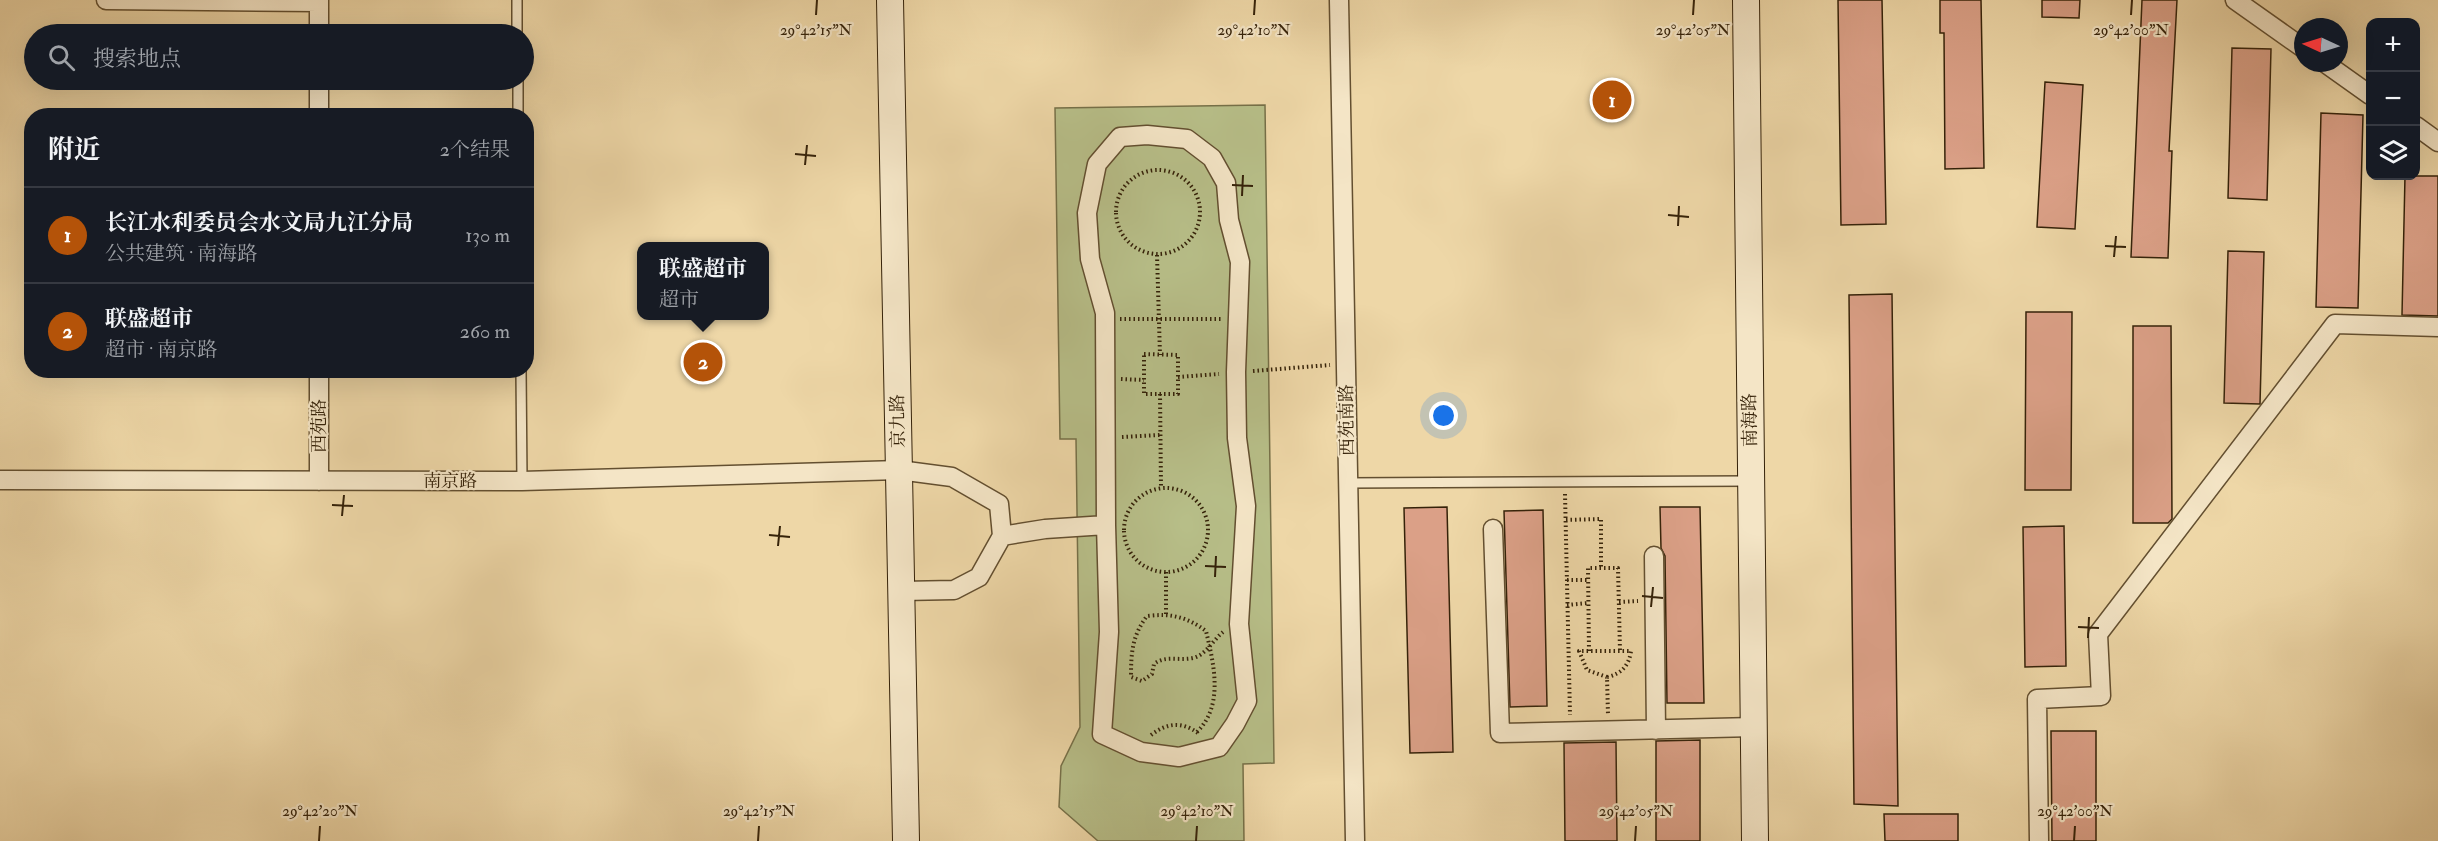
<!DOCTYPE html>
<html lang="zh">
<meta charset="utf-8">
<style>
:root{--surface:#171b24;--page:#20242c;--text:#f1f3f6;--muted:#9ea1a6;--line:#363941;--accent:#b45309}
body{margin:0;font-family:"IM FELL Double Pica","Noto Serif SC",serif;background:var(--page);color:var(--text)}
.controls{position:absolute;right:18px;top:18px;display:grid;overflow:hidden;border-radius:12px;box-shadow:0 6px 24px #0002}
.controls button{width:54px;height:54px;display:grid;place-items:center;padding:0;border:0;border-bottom:2px solid var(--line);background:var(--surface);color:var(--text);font:30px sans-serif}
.compass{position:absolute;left:2294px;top:18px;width:54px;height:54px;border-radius:50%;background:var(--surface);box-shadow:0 6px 24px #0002;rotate:274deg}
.you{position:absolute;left:1444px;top:416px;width:21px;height:21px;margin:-15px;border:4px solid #fff;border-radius:50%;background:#1a73e8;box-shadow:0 0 0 9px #1a73e833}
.badge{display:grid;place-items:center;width:39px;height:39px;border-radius:50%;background:var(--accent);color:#fff;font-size:20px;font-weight:700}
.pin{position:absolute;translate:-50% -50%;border:3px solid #fff;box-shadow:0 2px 6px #0006}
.popup{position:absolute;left:637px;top:242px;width:132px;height:78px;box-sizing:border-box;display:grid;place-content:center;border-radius:12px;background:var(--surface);filter:drop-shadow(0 2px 4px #0005);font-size:20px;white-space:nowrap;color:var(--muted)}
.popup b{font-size:22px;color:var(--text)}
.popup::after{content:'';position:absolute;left:50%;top:100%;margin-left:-12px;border:12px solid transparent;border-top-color:var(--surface)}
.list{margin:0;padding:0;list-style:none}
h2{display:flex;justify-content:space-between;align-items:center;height:78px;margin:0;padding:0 24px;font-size:26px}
h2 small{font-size:20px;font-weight:400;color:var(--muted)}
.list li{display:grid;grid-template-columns:39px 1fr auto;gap:18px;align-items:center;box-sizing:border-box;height:96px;padding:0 24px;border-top:2px solid var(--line)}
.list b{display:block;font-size:22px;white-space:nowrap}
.list p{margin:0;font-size:20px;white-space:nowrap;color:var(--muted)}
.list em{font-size:20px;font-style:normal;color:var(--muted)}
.icon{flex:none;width:33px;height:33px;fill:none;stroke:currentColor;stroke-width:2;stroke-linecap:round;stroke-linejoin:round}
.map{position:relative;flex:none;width:2438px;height:841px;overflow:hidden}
.search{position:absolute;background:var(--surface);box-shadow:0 6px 24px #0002;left:24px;top:24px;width:510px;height:66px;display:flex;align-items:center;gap:15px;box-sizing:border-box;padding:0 21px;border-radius:33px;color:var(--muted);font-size:22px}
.panel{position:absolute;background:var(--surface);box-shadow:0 6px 24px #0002;left:24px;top:108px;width:510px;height:270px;border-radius:24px}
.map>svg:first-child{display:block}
.green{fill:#b7be88;stroke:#767048;stroke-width:1.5}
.building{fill:#dba087;stroke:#352209;stroke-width:1.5}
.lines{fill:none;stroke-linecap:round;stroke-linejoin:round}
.lane-casing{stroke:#634f30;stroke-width:12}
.street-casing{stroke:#634f30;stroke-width:21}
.secondary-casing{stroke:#352209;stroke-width:28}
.path{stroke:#352209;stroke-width:4;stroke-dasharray:1.5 3;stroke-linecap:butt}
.lane{stroke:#f4e5c6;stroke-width:9}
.street{stroke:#f4e5c6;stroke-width:18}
.secondary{stroke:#f4e5c6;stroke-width:26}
.ticks{fill:none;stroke:#352209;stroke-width:2}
.labels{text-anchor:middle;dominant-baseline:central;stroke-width:4.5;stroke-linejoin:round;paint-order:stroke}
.street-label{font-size:18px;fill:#352209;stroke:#f4e5c6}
.ticks-label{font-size:15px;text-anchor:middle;fill:#352209;stroke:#f4e5c6;stroke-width:4.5;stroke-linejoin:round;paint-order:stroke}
</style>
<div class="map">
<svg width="2438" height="841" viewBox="0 0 2438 841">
<rect width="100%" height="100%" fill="#eed7a7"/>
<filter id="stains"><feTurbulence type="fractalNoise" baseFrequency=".00333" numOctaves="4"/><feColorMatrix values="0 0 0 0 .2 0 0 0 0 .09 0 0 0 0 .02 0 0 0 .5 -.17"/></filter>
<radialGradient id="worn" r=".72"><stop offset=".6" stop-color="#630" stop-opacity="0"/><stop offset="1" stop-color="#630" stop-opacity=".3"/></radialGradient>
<path class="green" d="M1265,105L1274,763L1243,764L1244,841H1098L1059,807L1061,766L1080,727L1076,439H1060L1055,108Z"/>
<path class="building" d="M1838,0H1882L1886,224L1841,225Z
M1940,0H1981L1984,168L1945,169L1944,33H1940Z
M2042,0H2080L2079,18L2042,17Z
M2142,0H2177L2169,151H2172L2168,258L2131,257Z
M2232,48L2271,49L2267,200L2228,198Z
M2045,82L2083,85L2075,229L2037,227Z
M2321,113L2363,115L2358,308L2316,307Z
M2405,176H2438V316L2402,315Z
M2228,251L2264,252L2260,404L2224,403Z
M1892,294L1898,806L1854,804L1849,295Z
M2026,312H2072L2071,490H2025Z
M2133,326H2171L2172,519L2168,523H2133Z
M1447,507L1453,752L1410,753L1404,508Z
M1660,507H1700L1704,703H1667L1665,556L1661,548Z
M1543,510L1547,706L1510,707L1504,511Z
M2064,526L2066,666L2025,667L2023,527Z
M2051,731H2096V841H2052Z
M1700,740V841H1656V741Z
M1616,742L1617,841H1565L1564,743Z
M1884,814H1958V841H1885Z"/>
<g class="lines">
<defs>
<path id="lane" d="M517,0V34
M518,80V116
M521,370L522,481
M1348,483L1749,481"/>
<path id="street" d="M106,0L319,2
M319,0V34
M1339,0L1355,841
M2235,0L2303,48
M2325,63L2370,95
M319,80V116
M2416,126L2438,142
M319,370V481
M0,480L522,481L899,470L952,477L999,504L1002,536
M1493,529L1500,733L1754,727
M1654,556L1656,730
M902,591L954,590L979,577L1002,536L1045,529L1106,525L1109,632L1102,734L1141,752L1179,757L1219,747L1235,724L1247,701L1239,624L1246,506L1237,438L1236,372L1240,262L1229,220L1226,183L1212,158L1187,139L1147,135L1120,137L1097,164L1087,213L1090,259L1105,313L1106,525
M2039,841L2037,699L2101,696L2098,634L2335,324L2438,327"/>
<path id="secondary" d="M890,0L906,841
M1746,0L1755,841"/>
</defs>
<use href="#lane" class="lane-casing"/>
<use href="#street" class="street-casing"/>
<use href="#secondary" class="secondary-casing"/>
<path class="path" d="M1116 212a42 42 0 1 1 84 0a42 42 0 1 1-84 0Z
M1157,255L1160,355
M1120,319H1221
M1144,354L1178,355V394H1144Z
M1253,371L1330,365
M1178,377L1219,374
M1121,379L1144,380
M1160,394L1161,488
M1122,437L1160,435
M1124 530a42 42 0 1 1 84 0a42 42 0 1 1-84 0Z
M1565,494L1570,715
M1566,520L1601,519V568
M1166,572V614
M1567,580H1588
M1619,602L1638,601
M1567,605L1588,603
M1589,651L1588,568H1618L1620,651
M1607,677C1621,674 1629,666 1631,651H1579L1587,670L1607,677L1608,715
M1197,732C1224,705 1214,665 1206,631C1187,617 1171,613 1147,616C1132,636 1131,653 1131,677L1142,681L1152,674L1154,664C1165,655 1179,661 1193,658C1206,655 1213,640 1223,632
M1151,735C1167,723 1181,721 1198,733"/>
<use href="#lane" class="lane"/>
<use href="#street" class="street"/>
<use href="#secondary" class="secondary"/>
</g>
<path class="ticks" d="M816,15L817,0M1254,15L1255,0M1693,15L1694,0M2131,15L2132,0M795,154L816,156M805,165L807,145M1232,185L1253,186M1242,196L1243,175M1668,215L1689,217M1678,226L1679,206M2105,246L2126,247M2114,257L2116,236M332,505L353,506M342,516L344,495M769,535L790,537M778,546L780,526M1205,566L1226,567M1215,577L1216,556M1642,596L1663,598M1651,607L1653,587M2078,627L2099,628M2088,638L2089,617M319,841L320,826M758,841L759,826M1196,841L1197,826M1635,841L1636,826M2074,841L2075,826"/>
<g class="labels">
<g class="street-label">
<text transform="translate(1347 420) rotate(-91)">西苑南路</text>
<text transform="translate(1750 420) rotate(-91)">南海路</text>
<text transform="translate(898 421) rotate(-91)">京九路</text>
<text transform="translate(319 426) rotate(-90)">西苑路</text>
<text x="450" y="481">南京路</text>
</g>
</g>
<g class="ticks-label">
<text x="816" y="35">29°42'15"N</text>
<text x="1254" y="35">29°42'10"N</text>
<text x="1693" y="35">29°42'05"N</text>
<text x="2131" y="35">29°42'00"N</text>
<text x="320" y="816">29°42'20"N</text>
<text x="759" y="816">29°42'15"N</text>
<text x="1197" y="816">29°42'10"N</text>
<text x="1636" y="816">29°42'05"N</text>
<text x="2075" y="816">29°42'00"N</text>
</g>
<rect width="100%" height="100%" filter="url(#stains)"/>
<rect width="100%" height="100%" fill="url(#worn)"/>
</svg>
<div class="controls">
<button>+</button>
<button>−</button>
<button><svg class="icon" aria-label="layers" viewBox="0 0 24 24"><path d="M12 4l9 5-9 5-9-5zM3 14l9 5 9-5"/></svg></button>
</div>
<svg class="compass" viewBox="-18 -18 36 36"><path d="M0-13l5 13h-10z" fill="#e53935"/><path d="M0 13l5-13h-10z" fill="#9ea1a6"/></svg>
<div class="you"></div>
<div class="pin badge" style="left:1612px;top:100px">1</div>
<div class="pin badge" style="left:703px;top:362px">2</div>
<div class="popup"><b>联盛超市</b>超市</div>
<div class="search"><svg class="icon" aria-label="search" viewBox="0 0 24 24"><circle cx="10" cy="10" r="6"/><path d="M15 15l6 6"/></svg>搜索地点</div>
<section class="panel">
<h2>附近<small>2个结果</small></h2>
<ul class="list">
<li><span class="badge">1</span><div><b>长江水利委员会水文局九江分局</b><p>公共建筑 · 南海路</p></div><em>130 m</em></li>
<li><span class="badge">2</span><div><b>联盛超市</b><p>超市 · 南京路</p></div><em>260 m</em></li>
</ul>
</section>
</div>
